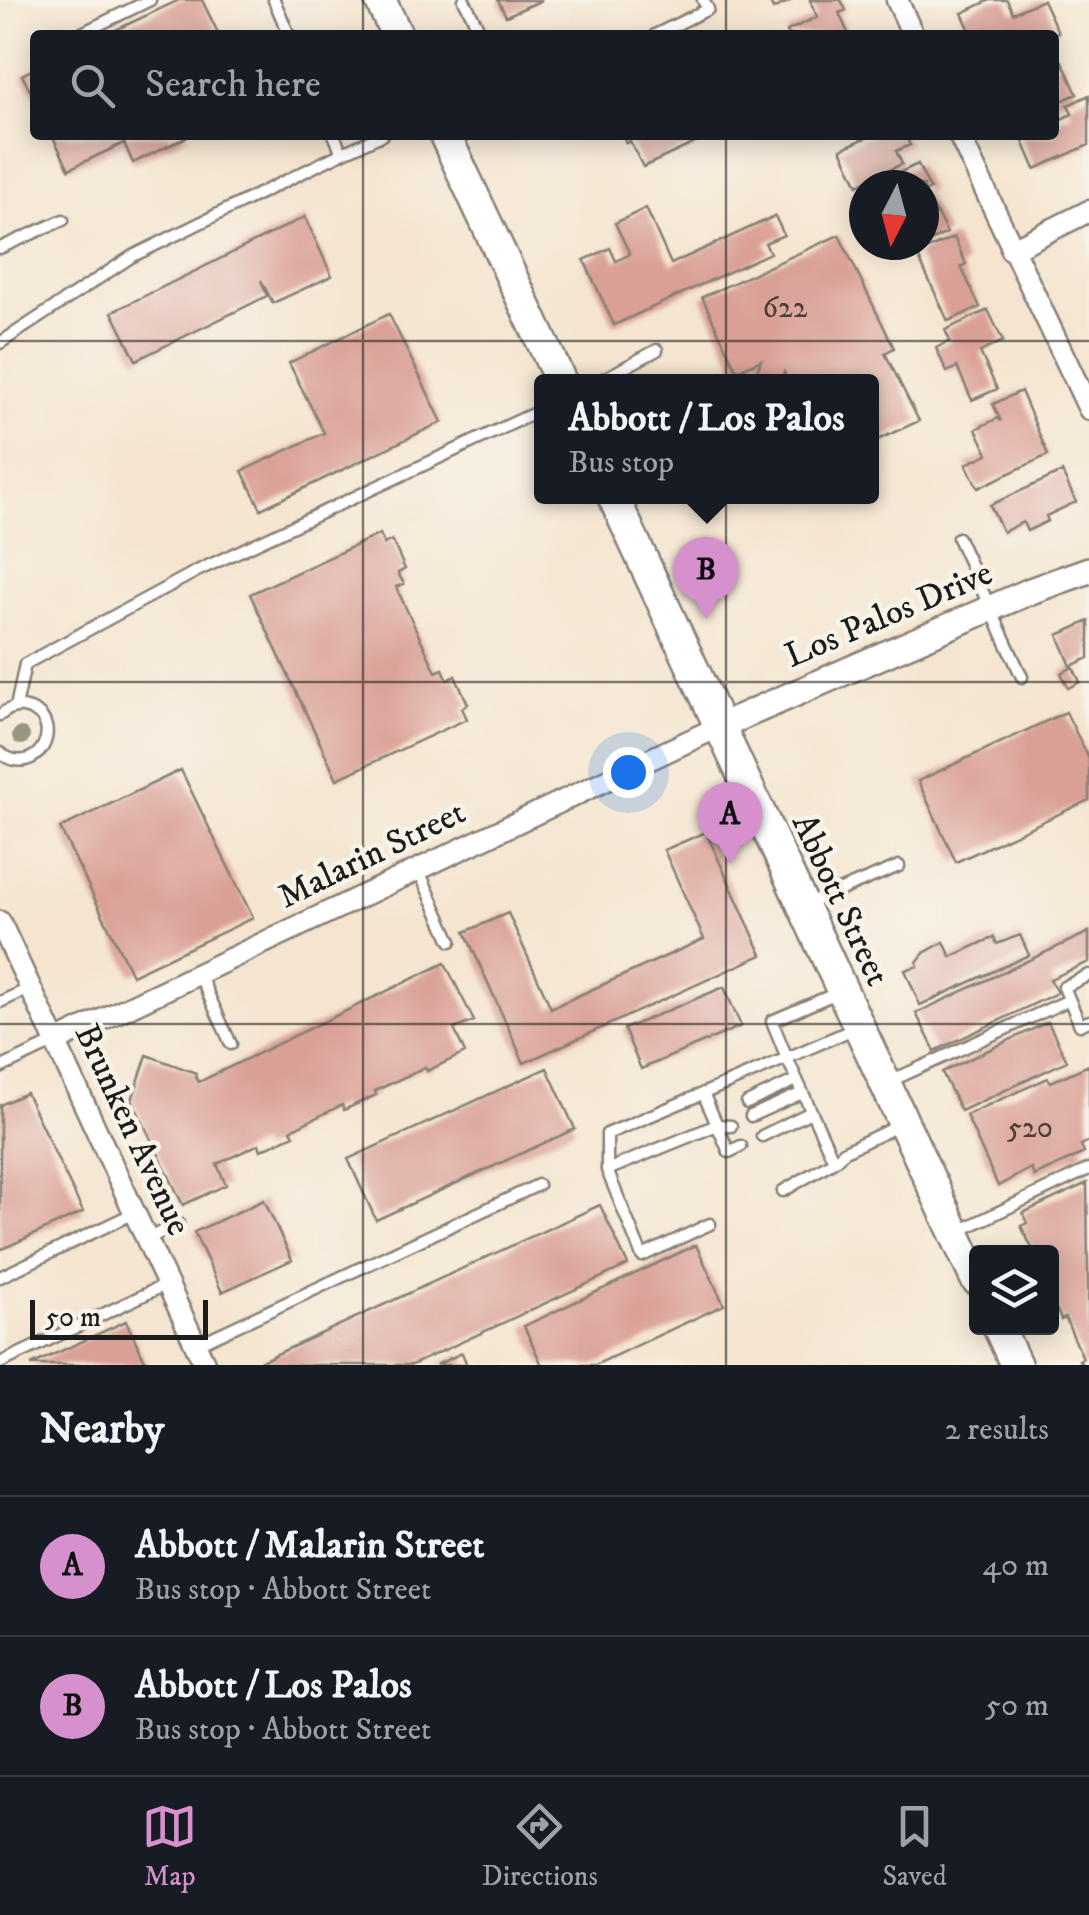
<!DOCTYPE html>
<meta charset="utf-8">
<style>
:root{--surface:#171b24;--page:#242831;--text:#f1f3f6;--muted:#9ea1a6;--line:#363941;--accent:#d690ce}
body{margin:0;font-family:"IM FELL DW Pica",serif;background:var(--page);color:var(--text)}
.controls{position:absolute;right:30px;bottom:30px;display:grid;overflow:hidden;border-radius:10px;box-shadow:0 5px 25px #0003}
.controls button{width:90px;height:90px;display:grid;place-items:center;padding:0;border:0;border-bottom:2px solid var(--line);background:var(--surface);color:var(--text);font:50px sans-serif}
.compass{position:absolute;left:849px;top:170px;width:90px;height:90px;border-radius:50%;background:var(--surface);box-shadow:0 5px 25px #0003;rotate:186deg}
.scale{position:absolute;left:30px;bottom:25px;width:178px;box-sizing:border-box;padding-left:10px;border:5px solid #1c1c1c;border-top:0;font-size:28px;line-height:35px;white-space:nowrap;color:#1c1c1c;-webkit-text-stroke:8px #f7f3e8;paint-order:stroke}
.you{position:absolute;left:628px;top:772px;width:35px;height:35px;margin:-25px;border:8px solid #fff;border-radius:50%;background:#1a73e8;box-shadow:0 0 0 15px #1a73e833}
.badge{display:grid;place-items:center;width:65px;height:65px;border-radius:50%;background:var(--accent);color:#111;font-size:32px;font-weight:700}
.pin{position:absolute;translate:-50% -82px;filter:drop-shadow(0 2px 5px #0008)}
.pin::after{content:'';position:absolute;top:52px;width:35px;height:30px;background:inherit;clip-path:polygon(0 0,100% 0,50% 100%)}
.popup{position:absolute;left:534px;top:374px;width:345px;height:130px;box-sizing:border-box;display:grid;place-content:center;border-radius:10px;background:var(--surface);filter:drop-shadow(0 2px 8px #0005);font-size:32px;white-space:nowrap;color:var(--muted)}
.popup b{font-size:38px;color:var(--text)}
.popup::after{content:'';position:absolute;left:50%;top:100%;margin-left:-20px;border:20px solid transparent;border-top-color:var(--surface)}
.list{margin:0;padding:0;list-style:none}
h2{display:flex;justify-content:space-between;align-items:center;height:130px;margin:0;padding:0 40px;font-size:42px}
h2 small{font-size:32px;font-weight:400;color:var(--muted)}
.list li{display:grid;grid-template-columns:65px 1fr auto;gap:30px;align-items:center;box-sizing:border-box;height:140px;padding:0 40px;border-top:2px solid var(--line)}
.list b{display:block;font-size:38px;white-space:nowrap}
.list p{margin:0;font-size:32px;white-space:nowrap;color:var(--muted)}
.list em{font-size:32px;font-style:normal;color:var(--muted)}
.icon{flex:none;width:55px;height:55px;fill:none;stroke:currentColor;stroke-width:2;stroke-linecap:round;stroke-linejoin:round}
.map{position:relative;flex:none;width:1089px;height:1365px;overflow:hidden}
.search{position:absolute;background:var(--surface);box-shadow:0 5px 25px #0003;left:30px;right:30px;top:30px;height:110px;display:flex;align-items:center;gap:25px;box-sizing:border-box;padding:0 35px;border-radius:10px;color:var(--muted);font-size:38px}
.sheet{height:410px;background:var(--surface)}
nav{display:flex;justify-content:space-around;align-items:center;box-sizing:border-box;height:140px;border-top:2px solid var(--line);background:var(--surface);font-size:28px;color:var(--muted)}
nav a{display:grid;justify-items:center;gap:5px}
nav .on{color:var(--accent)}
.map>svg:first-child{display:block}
.building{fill:#daa096}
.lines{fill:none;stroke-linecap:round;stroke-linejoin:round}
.service-casing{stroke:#888076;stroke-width:15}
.minor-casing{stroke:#888076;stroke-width:25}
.tertiary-casing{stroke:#888076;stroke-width:30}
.secondary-casing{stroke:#888076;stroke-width:35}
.service{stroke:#fff;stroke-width:10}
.minor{stroke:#fff;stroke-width:20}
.tertiary{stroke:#fff;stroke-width:25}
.secondary{stroke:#fff;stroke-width:30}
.tree{fill:#98967c}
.grid{fill:none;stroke:#1c1c1c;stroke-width:2.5;stroke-opacity:0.55}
.labels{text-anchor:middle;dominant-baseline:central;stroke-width:9;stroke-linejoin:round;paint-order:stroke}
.number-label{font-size:30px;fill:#4c3d3a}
.street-label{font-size:35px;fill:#1c1c1c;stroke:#f7f3e8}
</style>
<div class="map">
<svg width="1089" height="1365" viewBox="0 0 1089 1365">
<rect width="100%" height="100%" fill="#f7f3e8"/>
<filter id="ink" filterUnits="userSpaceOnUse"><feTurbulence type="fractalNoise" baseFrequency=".01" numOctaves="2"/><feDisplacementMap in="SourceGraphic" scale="20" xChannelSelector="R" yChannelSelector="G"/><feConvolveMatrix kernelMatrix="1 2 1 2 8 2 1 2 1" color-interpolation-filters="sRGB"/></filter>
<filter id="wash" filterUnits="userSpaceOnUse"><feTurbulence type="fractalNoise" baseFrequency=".0048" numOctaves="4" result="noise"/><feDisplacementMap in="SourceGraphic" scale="40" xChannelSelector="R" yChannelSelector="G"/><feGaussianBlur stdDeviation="2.25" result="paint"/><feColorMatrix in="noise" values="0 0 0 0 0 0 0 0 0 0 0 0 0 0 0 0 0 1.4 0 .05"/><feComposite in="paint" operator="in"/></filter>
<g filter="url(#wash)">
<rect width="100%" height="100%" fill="#f5e5d0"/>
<g id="blocks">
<path class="building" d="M179,0H202L219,35H105Z
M498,0H542L506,16Z
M769,0H792L773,9Z
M810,0H841L846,10L839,13L849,35H789L787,31L817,17Z
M990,0H1007L1013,13L1043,0L1058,32L1051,35H993L991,30L972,35L962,13Z
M1054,57L1057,63L1062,61L1077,94L1054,104Z
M35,68V100L22,75Z
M1089,95V145L1035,169L1021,137L1054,135V122L1072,114L1068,105Z
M52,135H191L133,163L124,143L69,169Z
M622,135H712L643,167L630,141L626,143Z
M872,135H905L910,145L896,151L902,164L858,185L841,149Z
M918,164L930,189L925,192L947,233L924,244V185H873Z
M646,208L671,264L775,216L784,235L765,243L770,253L614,325L584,260L610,248L616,261L630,254L615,223Z
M305,217L332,276L273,303L261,280L267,296L136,360L112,312Z
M839,235L894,348L885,353L919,421L871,443V382H788L784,372L780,382L754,380L761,360L737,371L702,297Z
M954,237L966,264L961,267L980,307L948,321L917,254Z
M883,245H922L890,260Z
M988,310L1003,341L980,352L997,389L972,400L957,367L947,372L936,348L950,341L945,330Z
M389,314L442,422L261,509L242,471L324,433L289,363Z
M1021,391L1048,455L978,488L966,464L988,454L976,429L998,418L1001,421L993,404Z
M1062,472L1076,502L1046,516L1048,521L1027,531L1023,522L1003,532L990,505Z
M380,534L384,544L392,540L405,569L398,573L404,584L396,587L436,672L443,669L448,680L455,676L468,704L462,708L467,719L337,779L250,594Z
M1089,621V658L1071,666L1058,635Z
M1073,667L1080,682L1068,688L1061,673Z
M1066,712L1089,759V800L956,862L918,781Z
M181,770L253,918L132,975L60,828Z
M706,832L762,955L524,1063L465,932L508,913L551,1008L704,939L664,850Z
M1089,932V962L1050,979L1057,993L935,1051L916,1013Z
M1020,935L1029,955L920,1005L905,970L918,966L917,962L924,953L944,942L951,957L994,937L997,944Z
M445,963L474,1021L454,1029L465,1053L427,1071L425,1067L375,1091L376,1095L344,1110L342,1105L291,1130L294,1135L261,1150L259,1144L217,1164L226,1185L183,1205L132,1100L147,1055L196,1073L195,1076L199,1082Z
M724,987L741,1026L641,1069L624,1029Z
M1048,1022L1067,1061L961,1111L942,1072Z
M1089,1065V1141L1081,1145L1084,1153L1034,1176L1031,1168L998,1186L966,1115L1048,1078L1051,1082Z
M547,1068L575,1129L376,1220L348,1159Z
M26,1093L83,1212L0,1250V1105Z
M1087,1183L1089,1365H1082L1079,1360L1083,1358L1065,1318L1061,1320L1057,1310L1052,1312V1252H1034L1021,1226L1027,1223L1023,1213Z
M264,1200L292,1260L222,1292L194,1232Z
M600,1205L628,1265L412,1365H253Z
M696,1245L724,1305L595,1365H542L524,1326Z
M126,1321L147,1365H31Z
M462,1353L467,1365H436Z"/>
</g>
</g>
<g filter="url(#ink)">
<use href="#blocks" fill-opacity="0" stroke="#888076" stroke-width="2.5"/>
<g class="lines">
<defs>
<path id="service" d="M274,0L289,35
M464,0L482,35
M78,35L150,0
M655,35L708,9L703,0
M334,135L342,153L382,135
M0,248L63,220
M0,343L131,257L342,153
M598,382L657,350
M958,538L1022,677
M16,707L25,664L197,571L541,410
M0,715C9,708 18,704 30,709C66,723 38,781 0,753
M418,869L451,941
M807,904L899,866
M199,974L231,1044
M1089,975L1064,987L1080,1025L1089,1021
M0,1002L31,988
M858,1027L787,1058L834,1161L845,1151L902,1124
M0,1068L55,1042
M886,1083L1069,1000
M703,1093L729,1152L741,1146
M747,1103L796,1080
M751,1116L802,1093
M762,1136L811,1112
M607,1170V1134L787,1058L772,1021L839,992
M783,1191L834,1161
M710,1224L642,1256L607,1170L717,1125L731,1126
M959,1231L1089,1169
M148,1239L178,1223
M0,1277L134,1213
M196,1345L538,1185
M0,1363L167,1284"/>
<path id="minor" d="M897,0L913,35
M959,135L1089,409
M1011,250L1089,211
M0,922L205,1365
M55,1042L718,727"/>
<path id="tertiary" d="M718,727L1033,590L1089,570"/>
<path id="secondary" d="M380,0L397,35
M445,135L561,382
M613,496L976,1279
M999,1328L1016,1365"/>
</defs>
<use href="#service" class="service-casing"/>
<use href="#minor" class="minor-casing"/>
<use href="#tertiary" class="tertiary-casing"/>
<use href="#secondary" class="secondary-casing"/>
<use href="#service" class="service"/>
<use href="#minor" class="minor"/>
<use href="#tertiary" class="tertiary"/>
<use href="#secondary" class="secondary"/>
</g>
<circle class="tree" cx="21" cy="736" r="9"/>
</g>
<path class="grid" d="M363,0V35M726,0V35M363,135V1365M726,135V1365M0,341H1089M0,682H1089M0,1024H1089"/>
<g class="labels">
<g class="number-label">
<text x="785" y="308">622</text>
<text x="1030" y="1128">520</text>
</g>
<g class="street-label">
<text transform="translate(889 615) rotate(-23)">Los Palos Drive</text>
<text transform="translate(372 855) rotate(-26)">Malarin Street</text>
<text transform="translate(840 900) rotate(65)">Abbott Street</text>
<text transform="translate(132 1130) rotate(65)">Brunken Avenue</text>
</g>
</g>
</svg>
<div class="controls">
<button><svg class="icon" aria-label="layers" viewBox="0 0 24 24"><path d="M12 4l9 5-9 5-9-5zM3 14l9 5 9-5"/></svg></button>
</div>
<svg class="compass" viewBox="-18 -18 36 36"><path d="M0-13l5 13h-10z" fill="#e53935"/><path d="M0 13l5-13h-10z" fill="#9ea1a6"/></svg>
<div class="scale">50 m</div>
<div class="you"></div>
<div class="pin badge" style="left:730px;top:864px">A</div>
<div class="pin badge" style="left:706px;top:619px">B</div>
<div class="popup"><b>Abbott / Los Palos</b>Bus stop</div>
<div class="search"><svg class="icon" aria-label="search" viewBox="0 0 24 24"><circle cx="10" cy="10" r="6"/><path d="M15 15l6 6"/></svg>Search here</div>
</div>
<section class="sheet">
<h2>Nearby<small>2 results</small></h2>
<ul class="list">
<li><span class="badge">A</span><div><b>Abbott / Malarin Street</b><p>Bus stop · Abbott Street</p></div><em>40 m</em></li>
<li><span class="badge">B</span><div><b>Abbott / Los Palos</b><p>Bus stop · Abbott Street</p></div><em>50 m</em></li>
</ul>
</section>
<nav>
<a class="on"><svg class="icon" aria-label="map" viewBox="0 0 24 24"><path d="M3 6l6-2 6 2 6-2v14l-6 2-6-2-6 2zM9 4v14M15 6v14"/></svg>Map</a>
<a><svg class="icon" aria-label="directions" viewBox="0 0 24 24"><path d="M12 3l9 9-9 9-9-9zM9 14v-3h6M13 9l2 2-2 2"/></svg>Directions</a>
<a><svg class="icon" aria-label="saved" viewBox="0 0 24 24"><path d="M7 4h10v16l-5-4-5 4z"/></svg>Saved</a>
</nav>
